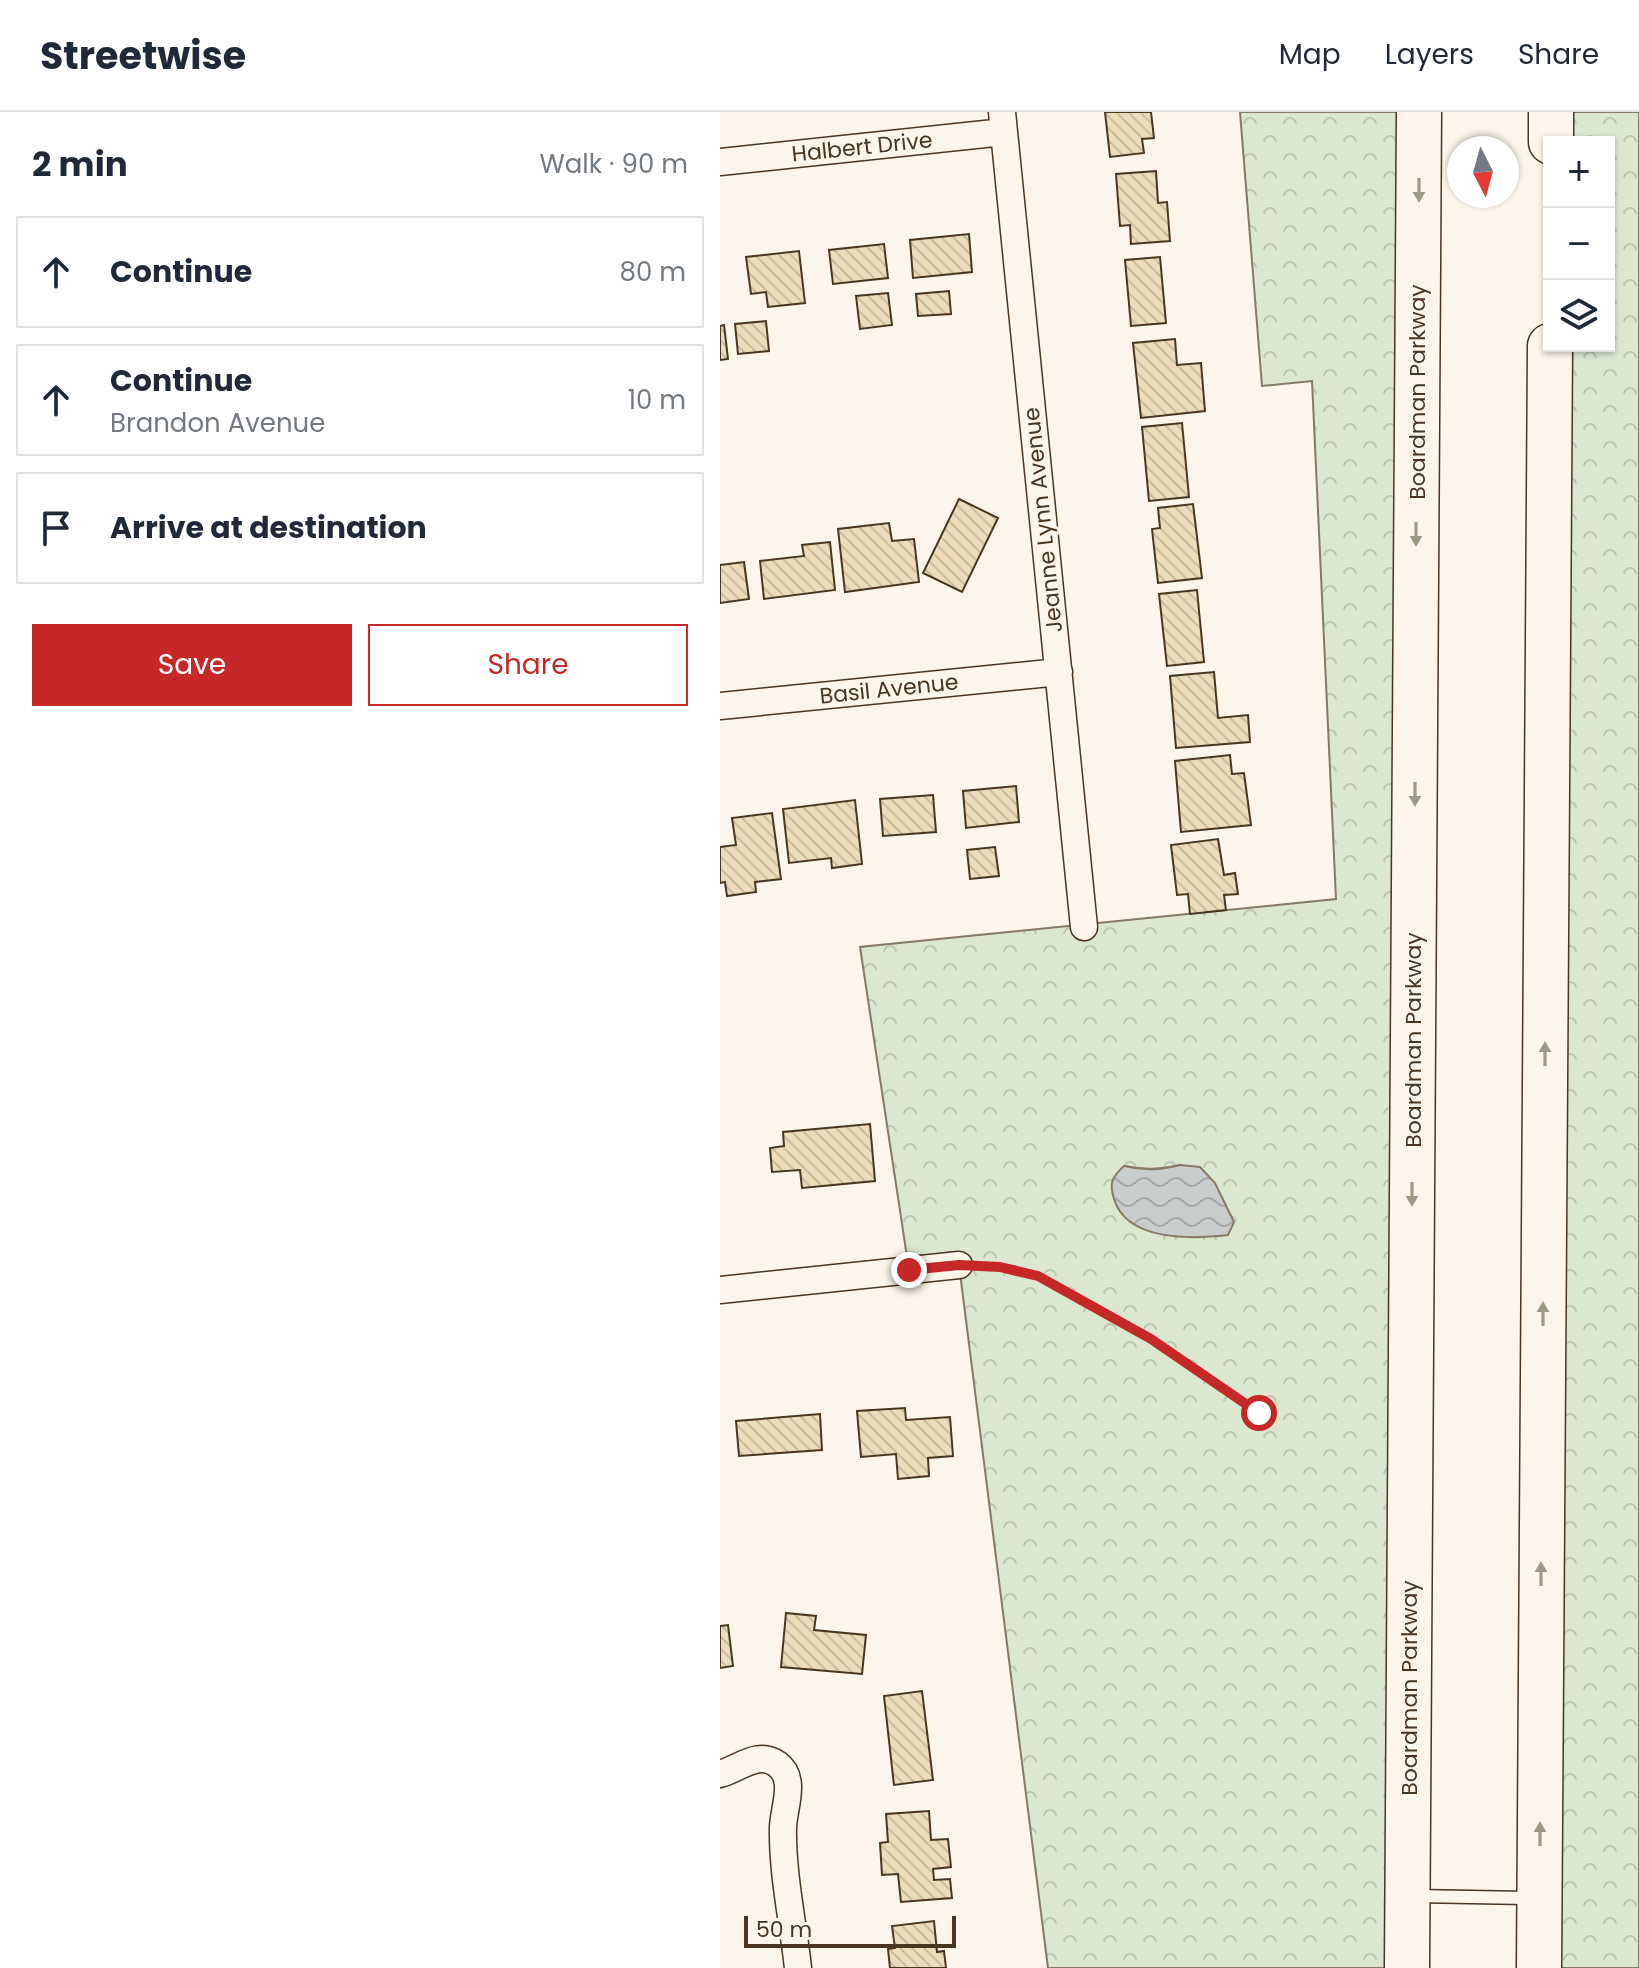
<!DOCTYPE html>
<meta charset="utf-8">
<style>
:root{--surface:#fff;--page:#f6f6f7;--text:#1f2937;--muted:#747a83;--line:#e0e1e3;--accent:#c62828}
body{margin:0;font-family:Poppins,sans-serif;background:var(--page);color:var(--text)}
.controls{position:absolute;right:24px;top:24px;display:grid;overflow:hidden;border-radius:0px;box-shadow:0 2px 6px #0004}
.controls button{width:72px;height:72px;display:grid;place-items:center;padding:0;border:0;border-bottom:2px solid var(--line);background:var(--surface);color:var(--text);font:40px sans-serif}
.compass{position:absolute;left:727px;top:24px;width:72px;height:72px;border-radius:50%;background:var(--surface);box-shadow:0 2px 6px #0004;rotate:174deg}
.scale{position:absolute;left:24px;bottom:20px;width:212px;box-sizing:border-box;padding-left:8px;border:4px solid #4a3520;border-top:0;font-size:22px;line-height:28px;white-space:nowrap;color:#4a3520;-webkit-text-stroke:6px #fbf6e9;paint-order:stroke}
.stop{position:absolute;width:24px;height:24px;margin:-18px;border:6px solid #c62828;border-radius:50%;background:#fff}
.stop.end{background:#c62828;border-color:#fff;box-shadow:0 2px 8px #0008}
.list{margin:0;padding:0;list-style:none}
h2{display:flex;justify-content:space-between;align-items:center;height:104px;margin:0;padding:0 32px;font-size:34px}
h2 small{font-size:26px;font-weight:400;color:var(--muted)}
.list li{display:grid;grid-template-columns:52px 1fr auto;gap:24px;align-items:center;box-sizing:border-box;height:112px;margin:0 16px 16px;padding:0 16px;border:2px solid var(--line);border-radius:0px}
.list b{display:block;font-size:30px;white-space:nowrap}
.list p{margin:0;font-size:26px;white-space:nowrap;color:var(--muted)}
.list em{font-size:26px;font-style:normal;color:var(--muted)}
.actions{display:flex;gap:16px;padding:24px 32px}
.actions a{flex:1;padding:18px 0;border:2px solid var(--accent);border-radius:0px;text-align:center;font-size:28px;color:var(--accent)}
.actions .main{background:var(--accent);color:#fff}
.icon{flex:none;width:44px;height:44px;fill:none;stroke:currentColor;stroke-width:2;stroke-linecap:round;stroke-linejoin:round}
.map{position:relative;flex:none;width:919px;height:1856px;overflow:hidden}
header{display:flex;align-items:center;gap:48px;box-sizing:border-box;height:112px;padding:0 40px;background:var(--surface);border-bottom:2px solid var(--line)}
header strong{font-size:38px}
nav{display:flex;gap:44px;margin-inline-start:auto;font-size:28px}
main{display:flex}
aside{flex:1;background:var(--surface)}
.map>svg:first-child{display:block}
.forest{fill:url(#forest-crowns);stroke:#887966;stroke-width:2;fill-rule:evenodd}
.water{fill:url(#water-waves);stroke:#887966;stroke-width:2}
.building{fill:url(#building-back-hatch);stroke:#4a3520;stroke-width:2}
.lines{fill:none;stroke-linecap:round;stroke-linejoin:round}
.service-casing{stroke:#4a3520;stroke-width:15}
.minor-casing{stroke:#4a3520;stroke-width:29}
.motorway-casing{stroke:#4a3520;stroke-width:47}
.path{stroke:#7f6f5c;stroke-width:5;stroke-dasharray:6 4;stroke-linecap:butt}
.service{stroke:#fbf6e9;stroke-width:12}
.minor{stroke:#fbf6e9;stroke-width:26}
.motorway{stroke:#fbf6e9;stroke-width:44}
.oneway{fill:#a29684}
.route{stroke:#c62828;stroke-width:10}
.labels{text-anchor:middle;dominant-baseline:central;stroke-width:6;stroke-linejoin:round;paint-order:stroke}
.street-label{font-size:22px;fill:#4a3520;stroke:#fbf6e9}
</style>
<header>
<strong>Streetwise</strong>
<nav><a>Map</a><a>Layers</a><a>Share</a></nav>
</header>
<main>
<aside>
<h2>2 min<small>Walk · 90 m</small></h2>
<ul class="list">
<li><svg class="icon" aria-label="ahead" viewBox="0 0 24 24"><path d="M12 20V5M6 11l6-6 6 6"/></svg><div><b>Continue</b></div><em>80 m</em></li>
<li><svg class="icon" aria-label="ahead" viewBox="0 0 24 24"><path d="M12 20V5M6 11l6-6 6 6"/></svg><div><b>Continue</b><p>Brandon Avenue</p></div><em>10 m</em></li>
<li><svg class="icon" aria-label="arrive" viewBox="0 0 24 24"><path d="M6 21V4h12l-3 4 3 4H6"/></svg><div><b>Arrive at destination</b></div></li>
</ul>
<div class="actions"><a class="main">Save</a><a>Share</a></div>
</aside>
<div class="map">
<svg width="919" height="1856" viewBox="0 0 919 1856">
<defs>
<pattern id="forest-crowns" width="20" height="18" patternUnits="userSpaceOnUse" patternTransform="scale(2)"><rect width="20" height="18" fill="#dce7d0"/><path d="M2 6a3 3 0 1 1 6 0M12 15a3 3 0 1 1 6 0" fill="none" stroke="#bec7b2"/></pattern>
<pattern id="water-waves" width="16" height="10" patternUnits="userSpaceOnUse" patternTransform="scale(2)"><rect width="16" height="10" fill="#c9cecd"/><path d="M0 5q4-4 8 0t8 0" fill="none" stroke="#a5a8a6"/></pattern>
<pattern id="building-back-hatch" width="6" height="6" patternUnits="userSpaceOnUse" patternTransform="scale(2)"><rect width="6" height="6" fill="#ecdcbc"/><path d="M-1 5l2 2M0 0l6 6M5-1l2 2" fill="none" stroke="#ccbda1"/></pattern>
</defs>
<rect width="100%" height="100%" fill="#fbf6e9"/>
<path class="forest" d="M520,0H699L687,1856H328L239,1153L189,1158L140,835L616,787L592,269L542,274ZM460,1053L498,1124L404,1054C423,1058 440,1058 460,1053Z
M831,0H919V1856H819L830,234H889V30H831Z"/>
<path class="water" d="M460,1053L480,1055L495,1071L514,1110L508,1123C473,1127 407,1130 394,1087C389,1071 392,1065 404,1054C424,1059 440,1058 460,1053Z"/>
<path class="building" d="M385,0H431L434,26L422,27L424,41L390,45Z
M436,59L438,91L447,90L450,129L411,132L410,113L400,114L396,62Z
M249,122L252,160L193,166L190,128Z
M164,132L168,166L113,172L109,138Z
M79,139L85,191L48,195L46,180L31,182L26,145Z
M440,145L446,211L411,214L405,148Z
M229,179L231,202L198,204L196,182Z
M168,181L172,213L140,217L136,184Z
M46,209L49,239L18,242L15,212Z
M4,213L8,247L0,248V214Z
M455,227L457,253L481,251L485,299L421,306L413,231Z
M462,311L469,385L429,389L422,315Z
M239,387L278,406L242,480L203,461Z
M473,392L482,466L438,471L432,417L440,416L438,396Z
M169,411L172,429L194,427L199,470L125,480L118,417Z
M110,430L115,478L44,487L40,449L84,444L82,433Z
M24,450L29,487L0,491V453Z
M477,478L484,550L447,554L439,482Z
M494,560L498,606L528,603L530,630L456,636L450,564Z
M510,643L512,662L524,661L531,713L461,720L455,649Z
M296,674L299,710L246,716L243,679Z
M213,683L216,720L163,724L160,687Z
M135,688L142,752L112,756L111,746L69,751L63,697Z
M52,701L61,767L35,770L36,780L7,784L5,770L0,771V735L16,733L12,706Z
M498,727L504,763L515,761L518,782L504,783L506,798L470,802L468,782L457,783L451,733Z
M275,735L279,764L250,767L247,738Z
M150,1012L155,1069L82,1076L80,1058L52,1060L50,1036L64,1034L63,1020Z
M185,1296L186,1308L230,1305L233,1344L208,1346L209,1364L178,1367L176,1342L141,1345L137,1299Z
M100,1302L102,1338L19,1344L16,1309Z
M66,1501L96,1504L94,1518L146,1523L142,1562L61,1555Z
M8,1513L13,1554L0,1556V1514Z
M202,1579L213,1668L174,1673L164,1584Z
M209,1699L211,1728L228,1727L231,1755L213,1757L214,1768L230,1767L232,1786L181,1790L178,1762L162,1763L160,1731L168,1730L166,1702Z
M214,1809L217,1840L224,1839L226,1856H170L168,1837L175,1836L172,1814Z"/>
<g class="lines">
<defs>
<path id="service" d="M695,1784L812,1786"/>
<path id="minor" d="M282,0L364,815
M0,50L284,20
M0,594L339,560
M0,1178L239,1153
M0,1662C19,1657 38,1638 57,1652C77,1666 64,1694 63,1715C62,1761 73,1810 78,1856"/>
<path id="motorway" d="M831,30V0
M687,1856L699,0
M819,1856L830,234"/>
</defs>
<use href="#service" class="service-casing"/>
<use href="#minor" class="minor-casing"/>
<use href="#motorway" class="motorway-casing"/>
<path class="path" d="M265,1154C310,1156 346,1178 384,1200C438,1231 488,1266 539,1301"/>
<use href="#service" class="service"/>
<use href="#minor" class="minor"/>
<use href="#motorway" class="motorway"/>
</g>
<defs><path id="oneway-solid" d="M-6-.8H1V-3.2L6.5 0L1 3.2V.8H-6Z" transform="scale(2)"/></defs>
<g class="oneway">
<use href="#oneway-solid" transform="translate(699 78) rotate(90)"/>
<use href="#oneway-solid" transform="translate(696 422) rotate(90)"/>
<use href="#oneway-solid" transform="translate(695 682) rotate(90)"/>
<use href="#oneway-solid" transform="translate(825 942) rotate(-90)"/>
<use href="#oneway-solid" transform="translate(692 1082) rotate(90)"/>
<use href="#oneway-solid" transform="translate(823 1202) rotate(-90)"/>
<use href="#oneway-solid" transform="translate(821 1462) rotate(-90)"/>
<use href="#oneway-solid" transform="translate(820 1722) rotate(-90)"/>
</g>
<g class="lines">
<path class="route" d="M189,1158L239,1153L280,1155L318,1164L431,1227L539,1301"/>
</g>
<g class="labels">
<g class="street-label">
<text transform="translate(142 35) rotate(-6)">Halbert Drive</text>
<text transform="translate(697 280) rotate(-90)">Boardman Parkway</text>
<text transform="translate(323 408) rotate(-96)">Jeanne Lynn Avenue</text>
<text transform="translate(169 577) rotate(-6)">Basil Avenue</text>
<text transform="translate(693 928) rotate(-90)">Boardman Parkway</text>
<text transform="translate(689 1576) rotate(-90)">Boardman Parkway</text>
</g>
</g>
</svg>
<div class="controls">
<button>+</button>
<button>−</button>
<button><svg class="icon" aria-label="layers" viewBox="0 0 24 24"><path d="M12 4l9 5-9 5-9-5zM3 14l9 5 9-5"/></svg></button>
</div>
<svg class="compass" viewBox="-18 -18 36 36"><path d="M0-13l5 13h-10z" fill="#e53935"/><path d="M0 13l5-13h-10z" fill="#747a83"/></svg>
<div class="scale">50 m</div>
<div class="stop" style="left:539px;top:1301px"></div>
<div class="stop end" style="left:189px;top:1158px"></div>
</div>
</main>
